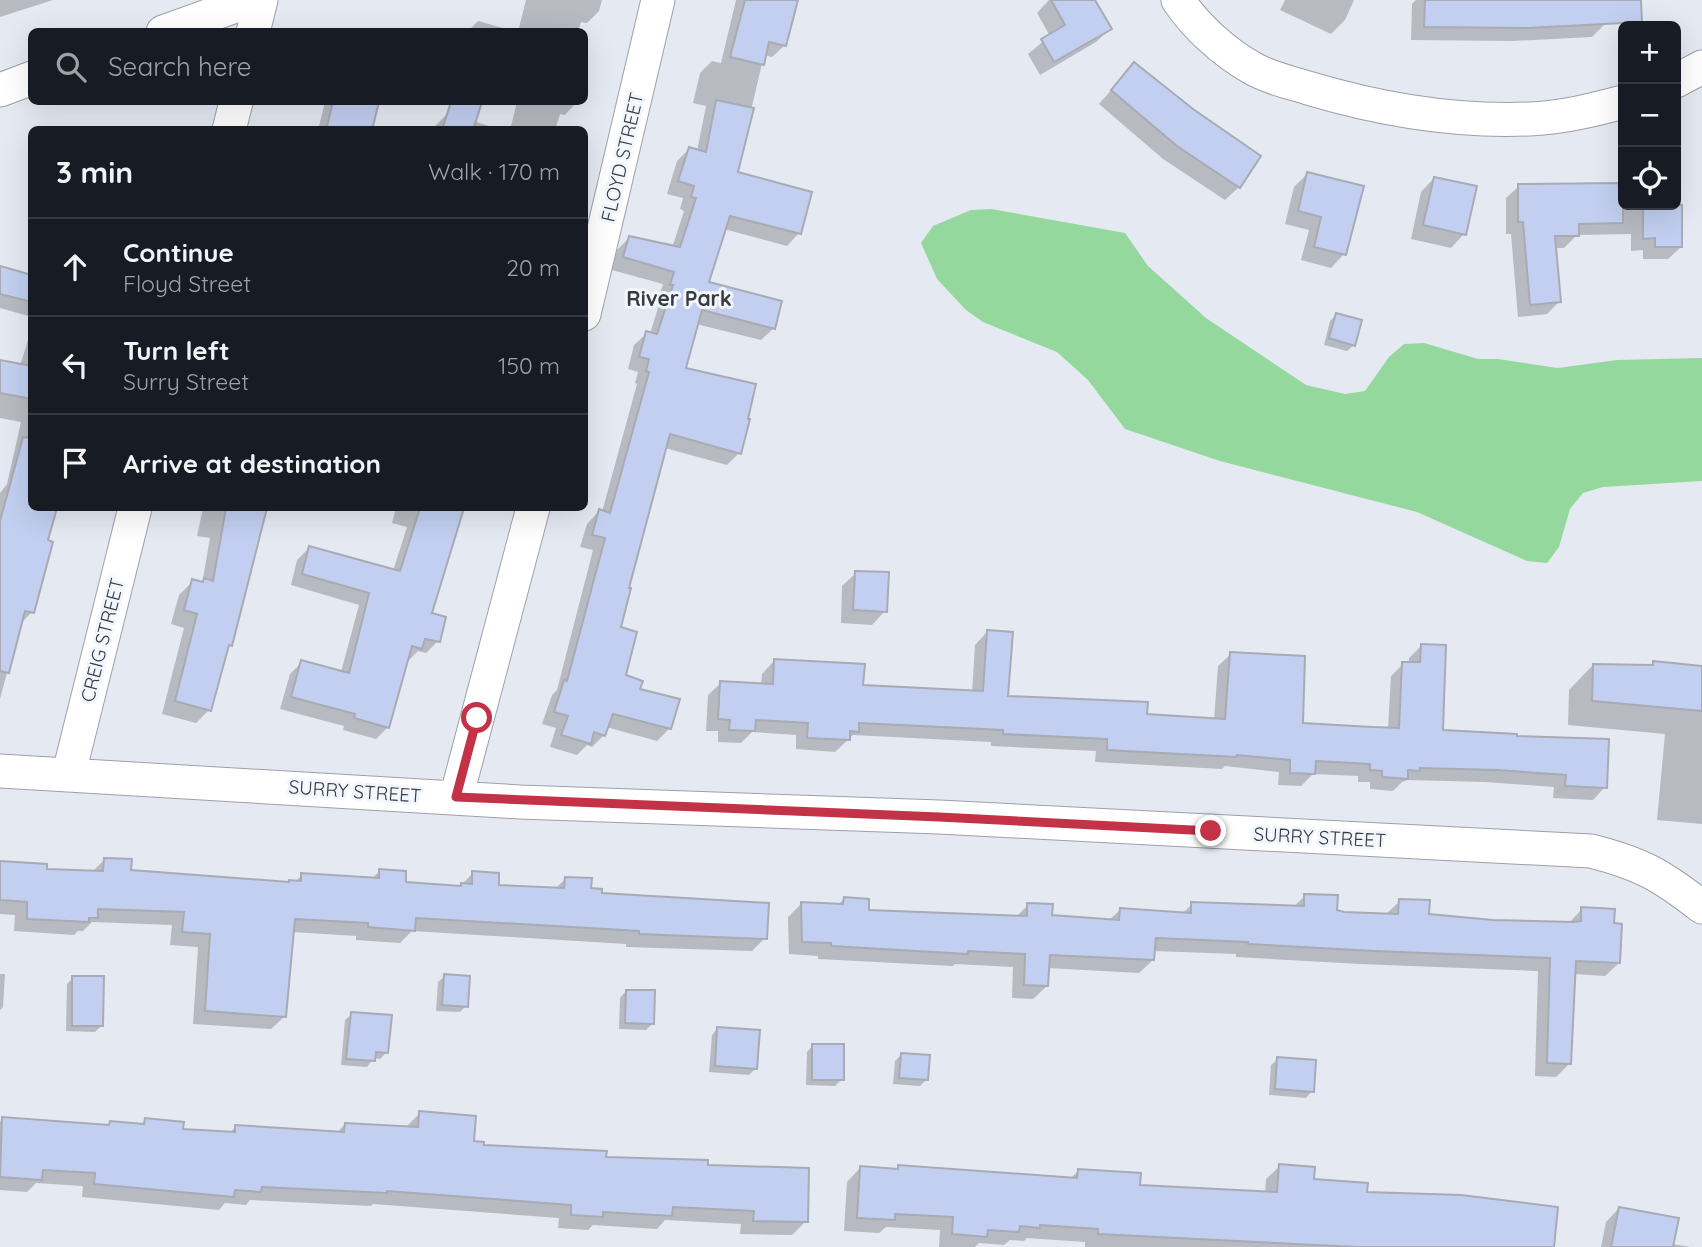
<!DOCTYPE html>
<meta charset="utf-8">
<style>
:root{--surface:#171b24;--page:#20242c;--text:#f1f3f6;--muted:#9ea1a6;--line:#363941}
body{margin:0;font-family:Quicksand,sans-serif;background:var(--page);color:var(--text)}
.controls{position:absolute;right:21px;top:21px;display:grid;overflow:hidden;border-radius:10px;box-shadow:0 7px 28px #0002}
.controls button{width:63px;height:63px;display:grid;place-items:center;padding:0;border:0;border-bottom:2px solid var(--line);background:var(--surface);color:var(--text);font:35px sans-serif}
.stop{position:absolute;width:21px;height:21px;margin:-16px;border:5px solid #c33247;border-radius:50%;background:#fff}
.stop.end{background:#c33247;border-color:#fff;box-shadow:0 2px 7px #0008}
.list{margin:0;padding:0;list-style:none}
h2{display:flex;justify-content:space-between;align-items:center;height:91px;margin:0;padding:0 28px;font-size:30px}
h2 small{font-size:23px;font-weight:400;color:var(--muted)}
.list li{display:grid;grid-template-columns:46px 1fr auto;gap:21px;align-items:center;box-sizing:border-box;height:98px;padding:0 28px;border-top:2px solid var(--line)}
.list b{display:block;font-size:26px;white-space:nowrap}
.list p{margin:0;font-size:23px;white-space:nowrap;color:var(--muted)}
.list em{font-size:23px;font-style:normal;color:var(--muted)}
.icon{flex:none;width:38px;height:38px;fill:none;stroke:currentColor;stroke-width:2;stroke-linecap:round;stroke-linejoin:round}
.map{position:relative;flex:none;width:1702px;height:1247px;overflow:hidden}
.search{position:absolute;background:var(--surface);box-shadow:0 7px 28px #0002;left:28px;top:28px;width:560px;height:77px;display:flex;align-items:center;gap:18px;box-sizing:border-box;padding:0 24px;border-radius:10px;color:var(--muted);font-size:26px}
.panel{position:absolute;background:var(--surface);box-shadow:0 7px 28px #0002;left:28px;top:126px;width:560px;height:385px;border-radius:10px}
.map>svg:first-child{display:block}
.green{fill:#94d89d}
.shadow{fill:#0003}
.building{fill:#c2cff0;stroke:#a8abb4;stroke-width:2}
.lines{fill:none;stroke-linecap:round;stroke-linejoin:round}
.minor-casing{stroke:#9da0a9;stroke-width:35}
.minor{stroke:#fff;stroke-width:33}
.route{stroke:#c33247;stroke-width:9}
.labels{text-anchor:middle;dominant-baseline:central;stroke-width:6;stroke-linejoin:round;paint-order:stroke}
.street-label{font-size:19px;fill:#393b3e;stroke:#f2f6ff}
.neighbourhood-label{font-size:21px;font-weight:bold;fill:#393b3e;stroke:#f2f6ff}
</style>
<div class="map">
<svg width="1702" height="1247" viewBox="0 0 1702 1247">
<rect width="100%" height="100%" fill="#e5e9f2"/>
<path class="green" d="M991,209L1125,233L1148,266L1206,318L1306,385L1345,394L1365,391L1389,357L1404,344L1424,343L1478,359H1498L1558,368L1617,360L1702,358V481L1603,487L1583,493L1570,509L1559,547L1547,563L1527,561L1417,512L1220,461L1125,429L1088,380L1057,352L983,322L966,310L937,279L921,243L933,226L971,210Z"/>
<path class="shadow" d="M0,0H53L0,17Z
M526,0H602L599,11L587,23L581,22L578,32H518Z
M736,0H796L785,45L772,57L764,55L736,174L799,233L787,246L724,229L707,283L774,328L761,340L696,324L684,369L739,453L727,465L665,448L619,628L624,676L670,728L657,741L606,727L604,735L592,747L587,745L577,755L550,747L556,728L542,724L552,695L557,690L593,550L580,547L587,524L599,511L602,512L637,384L635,383L638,372L628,369L634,345L647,333L650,334L661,298L659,297L663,284L612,270L617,250L629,238L672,248L684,211L680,209L683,198L667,194L677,161L689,149L697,151L706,106L693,103L700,73L712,61L721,63Z
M1049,0H1093L1110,29L1096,42L1040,75L1028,54L1050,36L1037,13Z
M1285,0H1354L1345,20L1331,34L1280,10Z
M1416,0H1604L1606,23L1592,37L1513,41L1411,40L1412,4Z
M478,21L517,32H467Z
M1134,64L1239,187L1225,200L1163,159L1099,104Z
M325,102H378L363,130H318Z
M517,102H577L565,115L560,114L555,130H510Z
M448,113L502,130H435L436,125Z
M1308,173L1344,254L1331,268L1301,260L1309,230L1285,224L1294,187Z
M1434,178L1464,234L1451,248L1411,239L1421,192Z
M1676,183H1680L1681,247L1668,259H1643V250L1631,251V234L1577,235L1564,248H1555L1559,302L1547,314L1518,317L1511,234H1506V198L1519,186L1623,184V205H1676Z
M0,268L32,277V317L0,308Z
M1336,315L1354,345L1347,351L1324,345L1330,321Z
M32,327V508H55L46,542L32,612L20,624L0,699V493L7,484L21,422L0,418V362L20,366Z
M203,508H265L231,645L226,649L209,710L196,723L162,714L184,628L171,624L179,595L193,581L202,584L210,538L197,536Z
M396,508H462L430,615L438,641L426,653L418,651L409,660L407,659L388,727L376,739L343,730L344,726L280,709L290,674L302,662L341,672L359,605L291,585L297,560L309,548L393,571L407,527L392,523Z
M856,573L885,611L872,625L841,623L842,586Z
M987,632L1006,698L1145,716L1214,720L1218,666L1231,654L1301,724L1388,729L1391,676L1403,664H1409V658L1421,646L1441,732L1605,787L1593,800L1553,798L1554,787L1485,782L1408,780L1402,782L1393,791L1370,789V782H1358V776L1313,774L1301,786L1278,785L1279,772L1225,766L1222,769L1095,762L1096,751L991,746V742L853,735L835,752L796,749V735L752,732L741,743L718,742V731H706L708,695L721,683L761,685L762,674L774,661L862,687L972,693L975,645Z
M1654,663L1702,668V824L1657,820L1665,734L1568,725L1569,690L1593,665L1651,667Z
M104,860L130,872L288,884L295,882L302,875L371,879L380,871L404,884L458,888L473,873L497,886L555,889L566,878L600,894L765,938L752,951L626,947V944L412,931L400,943L356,940V936L292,932L285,1016L271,1029L193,1024L198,947L170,945L172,925L92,922L83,931H78L74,935L14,931L15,915L0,914V862L45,871L92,872Z
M1305,896L1335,912L1385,915L1400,901L1427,916L1493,921L1569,923L1582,909L1613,925L1619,963L1605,976L1574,974L1570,1063L1556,1077L1535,1076L1538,971L1360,964L1236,957V954L1153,951V960L1139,973L1048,968L1047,986L1033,999L1012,998L1013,967L955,964L953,966L818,959V956L789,954L788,917L801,904L838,905L844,899L867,912L1016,917L1028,905L1050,917L1108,921L1120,910L1182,914L1192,904L1293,907Z
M0,974H5L3,1007L0,1010Z
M445,976L466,1006L460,1012L436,1011L438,982Z
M73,978L102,1025L95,1032L66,1031L67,984Z
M626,991L653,1023L646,1030L619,1029L620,998Z
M352,1014L387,1052L380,1059L374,1058L367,1067L341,1065L345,1020Z
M718,1028L756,1068L749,1075L709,1072L712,1035Z
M813,1045L842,1079L835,1086L806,1085L807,1052Z
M901,1055L926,1080L920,1086L893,1084L895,1061Z
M1278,1059L1312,1091L1306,1098L1269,1095L1271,1065Z
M420,1113L482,1146L706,1167L806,1221L792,1235L740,1234L741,1224L665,1220L657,1229L593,1225L588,1230L558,1228L559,1218L373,1204L371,1206L250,1200L246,1205L225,1203L219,1210L82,1197L83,1186L36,1183L27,1192L0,1190V1122L2,1119L107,1126L110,1123L140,1126L145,1120L181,1130L229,1134L236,1126L336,1134L345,1124L405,1128Z
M1280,1166L1312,1181L1365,1193L1550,1247H1085V1242L1027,1238L1024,1241L1010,1240L1004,1245L979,1243L975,1247H939L940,1230L886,1227L879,1233L844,1231L847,1182L860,1168L895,1170L899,1167L1070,1179L1078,1171L1138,1187L1265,1193L1266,1179Z
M1619,1208L1672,1244L1691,1247H1601L1606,1222Z"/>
<path class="building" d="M745,0H798L786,46L769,42L764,65L730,57Z
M1051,0H1095L1112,29L1054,62L1041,39L1065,25Z
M1425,0H1641L1642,22L1528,28L1424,27Z
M1134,62L1193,109L1261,156L1240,188L1177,146L1111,90Z
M716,100L754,108L738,172L812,192L801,234L730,216L709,282L782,301L775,329L702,310L686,368L756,384L748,419H750L741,454L670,434L629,588H631L621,627L637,632L626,675L643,681L640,689L680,699L671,729L613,714L605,736L594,732L591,744L561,735L568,716L554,712L564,680L567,681L605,538L592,535L599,509L610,513L649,372L646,371L649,359L639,357L646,331L657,334L673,285H670L674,272L623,257L629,236L680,247L696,198L691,197L694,186L678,181L689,147L706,152Z
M333,102H379L372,130H326Z
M451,102H482L473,130H442Z
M1307,172L1364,186L1346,255L1314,247L1321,217L1298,211Z
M1434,177L1477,186L1466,235L1423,225Z
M1623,183V223L1579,224V236H1555L1561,302L1530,305L1523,222H1518V184Z
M1643,205H1682V247H1655V238L1643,239Z
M0,266L32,275V302L0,294Z
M1336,313L1362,320L1355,346L1329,338Z
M0,360L32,366V399L0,393Z
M23,437L32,438V508H57L48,540L53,542L34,613L25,611L9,673L0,671V521Z
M226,508H267L232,646L229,645L211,711L175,701L197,614L184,610L192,579L203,582L204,578L213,581Z
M420,508H464L432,613L446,617L440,642L425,639L422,649L412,646L389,728L354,718L355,714L291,697L301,660L349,673L369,593L302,574L309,546L400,571Z
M855,571L889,572L887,612L853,610Z
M987,630L1013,632L1008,696L1148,702L1147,714L1225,719L1230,652L1305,656L1303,723L1372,727L1399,728L1402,662H1420L1421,644L1446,645L1443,730L1517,734V736L1609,739L1607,788L1565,786L1566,775L1498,770L1420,768V771L1408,770V779L1382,777V771L1370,770V764L1316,761L1315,774L1290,773V760L1237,755L1236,757L1107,750V739L1003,734V730L859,723V732L850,731V740L807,738L808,723L756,720L755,731L729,730L730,720L718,719L720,681L773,684L774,659L865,664L863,685L983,691Z
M1653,661L1702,666V711L1592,701L1593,664L1653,665Z
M104,858L132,859L131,870L289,882V880L301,881V873L379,878V869L406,871V882L461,886V883L472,884V871L499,873V885L564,888L565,877L592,878L591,888L602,889V893L769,903L767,939L639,934V931L416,918L415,931L368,927V923L295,919L286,1017L205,1011L210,934L182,932L184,912L98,909V918H89V922L27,919V902L0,900V861L47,864V869L103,871Z
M1304,894L1338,895L1337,910L1344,912L1398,914L1399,899L1430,900L1429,914L1493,920L1574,922L1581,921V907L1615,909L1614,923L1622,924L1620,963L1576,961L1571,1064L1547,1063L1550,958L1374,951L1248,944V942L1156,938L1154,960L1050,955L1048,986L1024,985L1025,954L968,951V954L831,946V943L802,942L801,902L843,904L844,897L869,899V910L1027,916V903L1053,904L1052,915L1119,920L1120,908L1191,913V902L1304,906Z
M444,974L470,976L468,1007L442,1005Z
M72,976H104L103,1026H72Z
M626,990H655L654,1024L625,1023Z
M351,1012L392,1015L388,1053L376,1052L375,1061L346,1059Z
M717,1027L760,1030L757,1069L715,1066Z
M812,1044H844V1080H812Z
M901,1053L930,1055L928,1080L899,1078Z
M1277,1057L1316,1060L1314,1092L1275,1089Z
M419,1111L476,1116L474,1141L484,1142V1145L607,1151L606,1157L708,1160V1165L809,1168L808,1222L753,1221L754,1211L673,1207L672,1216L603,1212V1217L571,1215V1205L387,1191V1193L262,1187L261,1192L235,1190L234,1197L94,1184L95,1173L43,1170L42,1180L0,1177L2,1117L109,1125L110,1121L144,1124L145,1118L184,1122L183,1129L235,1132V1125L344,1132L345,1123L418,1127Z
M1279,1164L1315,1167L1314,1179L1368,1183L1367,1192L1461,1195L1558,1207L1554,1247H1357L1098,1234V1229L1040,1225V1228L1020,1226L1019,1232L988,1230L987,1237L952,1234L953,1217L895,1214V1220L857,1218L860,1166L898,1169V1165L1077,1178L1078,1169L1141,1173L1140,1185L1277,1192Z
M1619,1207L1679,1218L1673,1247H1611Z"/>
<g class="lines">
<defs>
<path id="minor" d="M1178,0C1196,27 1224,52 1252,68C1269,78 1289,82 1308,88C1378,109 1455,122 1529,119C1561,118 1593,110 1623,102
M163,32L252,0
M253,32L261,0
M1676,81L1702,67
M0,90L32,78
M229,130L236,102
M584,314L658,0
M0,771L520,802L939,817L1591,851C1642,864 1661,875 1702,907
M69,773L135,508
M456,798L533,508"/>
</defs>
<use href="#minor" class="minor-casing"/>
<use href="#minor" class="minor"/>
</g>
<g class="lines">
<path class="route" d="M477,718L456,797L939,817L1211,831"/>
</g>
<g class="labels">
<g class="street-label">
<text transform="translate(622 157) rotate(-77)">FLOYD STREET</text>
<text transform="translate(102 640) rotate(-76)">CREIG STREET</text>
<text transform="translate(355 791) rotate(4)">SURRY STREET</text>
<text transform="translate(1320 837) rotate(3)">SURRY STREET</text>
</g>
<g class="neighbourhood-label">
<text x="679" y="298">River Park</text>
</g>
</g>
</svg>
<div class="controls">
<button>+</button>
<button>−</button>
<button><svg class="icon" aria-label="locate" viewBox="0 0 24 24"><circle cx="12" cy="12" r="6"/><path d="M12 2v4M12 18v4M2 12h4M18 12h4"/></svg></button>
</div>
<div class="stop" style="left:477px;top:718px"></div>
<div class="stop end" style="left:1211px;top:831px"></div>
<div class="search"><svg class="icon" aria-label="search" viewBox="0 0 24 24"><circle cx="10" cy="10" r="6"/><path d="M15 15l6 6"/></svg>Search here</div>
<section class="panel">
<h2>3 min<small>Walk · 170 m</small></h2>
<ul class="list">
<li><svg class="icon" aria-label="ahead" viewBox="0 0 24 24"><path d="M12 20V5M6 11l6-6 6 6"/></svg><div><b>Continue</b><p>Floyd Street</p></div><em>20 m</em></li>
<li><svg class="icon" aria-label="left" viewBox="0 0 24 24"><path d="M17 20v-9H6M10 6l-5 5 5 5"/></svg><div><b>Turn left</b><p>Surry Street</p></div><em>150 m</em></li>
<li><svg class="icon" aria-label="arrive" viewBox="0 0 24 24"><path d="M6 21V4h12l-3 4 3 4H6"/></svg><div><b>Arrive at destination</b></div></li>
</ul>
</section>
</div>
